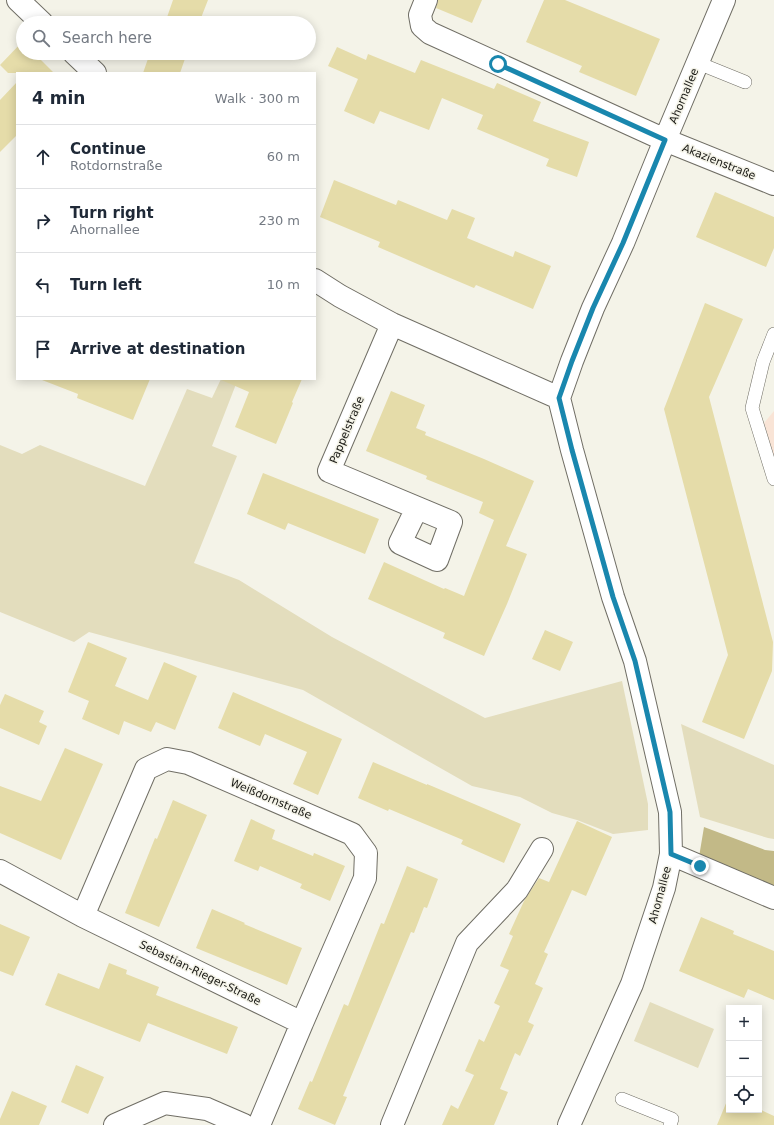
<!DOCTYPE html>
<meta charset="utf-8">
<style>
:root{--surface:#fff;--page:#f6f6f7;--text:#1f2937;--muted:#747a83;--line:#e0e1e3}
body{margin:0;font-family:"DejaVu Sans",sans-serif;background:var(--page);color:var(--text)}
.controls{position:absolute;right:12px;bottom:12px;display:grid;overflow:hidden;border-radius:0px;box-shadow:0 2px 10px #0003}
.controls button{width:36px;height:36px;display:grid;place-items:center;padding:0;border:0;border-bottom:1px solid var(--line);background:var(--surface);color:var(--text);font:20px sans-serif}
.stop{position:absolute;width:12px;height:12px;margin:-9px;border:3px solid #1987ae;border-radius:50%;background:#fff}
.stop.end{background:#1987ae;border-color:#fff;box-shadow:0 1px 4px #0008}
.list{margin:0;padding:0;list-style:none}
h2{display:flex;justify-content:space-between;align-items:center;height:52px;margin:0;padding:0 16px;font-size:17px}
h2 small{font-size:13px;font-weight:400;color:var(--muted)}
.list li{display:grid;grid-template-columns:26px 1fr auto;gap:12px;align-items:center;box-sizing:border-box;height:64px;padding:0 16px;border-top:1px solid var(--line)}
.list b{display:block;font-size:15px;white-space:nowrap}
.list p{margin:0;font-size:13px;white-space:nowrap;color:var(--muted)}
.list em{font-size:13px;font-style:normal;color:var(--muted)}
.icon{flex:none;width:22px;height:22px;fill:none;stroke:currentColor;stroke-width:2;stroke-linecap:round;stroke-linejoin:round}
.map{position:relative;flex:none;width:774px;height:1125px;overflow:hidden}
.search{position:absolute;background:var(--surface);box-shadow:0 2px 10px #0003;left:16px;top:16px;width:300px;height:44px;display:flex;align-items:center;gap:10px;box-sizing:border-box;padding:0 14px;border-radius:22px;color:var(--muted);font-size:15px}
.panel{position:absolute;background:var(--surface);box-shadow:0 2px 10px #0003;left:16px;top:72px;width:300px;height:308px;border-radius:0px}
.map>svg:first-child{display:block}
.education{fill:#f9e4d6}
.green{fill:#e3ddbd}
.forest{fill:#c2b987}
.building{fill:#e5dca9}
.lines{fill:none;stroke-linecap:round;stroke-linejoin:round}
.service-casing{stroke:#706e65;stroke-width:14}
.minor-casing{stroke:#706e65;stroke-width:24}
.service{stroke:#fff;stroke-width:13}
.minor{stroke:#fff;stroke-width:22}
.route{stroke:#1987ae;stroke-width:5}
.labels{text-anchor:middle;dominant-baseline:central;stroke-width:3;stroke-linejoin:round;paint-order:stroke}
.street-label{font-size:11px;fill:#181814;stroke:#f4f3e8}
</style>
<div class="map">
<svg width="774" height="1125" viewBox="0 0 774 1125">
<rect width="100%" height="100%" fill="#f4f3e8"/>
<path class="education" d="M774,411V457L764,423Z"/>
<path class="green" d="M221,379H238L212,446L237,456L194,563L239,580L332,637L485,718L622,681L648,804V830L613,834L577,820L552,813L520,797L472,786L303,690L89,632L74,642L0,612V445L22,454L40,445L145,486L187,389L212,398Z
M681,724L774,765V839L768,838L700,817Z
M650,1002L714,1029L698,1068L634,1041Z"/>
<path class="forest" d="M704,827L765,850L774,851V891L699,857Z"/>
<path class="building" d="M173,0H208L199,23H165Z
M438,0H482L472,23L436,8Z
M544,0H565L660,39L636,96L579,72L582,66L526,42Z
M23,41V53H34L54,73H8L0,65Z
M337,47L366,60L368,54L415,73L421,60L494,89L497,83L541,102L533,121L589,142L577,177L546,166L549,159L477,129L483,115L442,98L429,130L380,111L374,124L344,111L358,79L328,66Z
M150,53H187L180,73H143Z
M17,82V135L0,152V100Z
M334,180L396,205L398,200L447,220L452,209L475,218L467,238L513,257L515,251L551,266L533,309L476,285L474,288L436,272L378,247L380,242L320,217Z
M715,192L774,217V248L766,267L696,237Z
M705,303L743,319L709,397L773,642L772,671L744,739L702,722L728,655L664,409Z
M42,379H150L133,420L77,398L78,394L42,380Z
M219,379H302L292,402L293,403L276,444L235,427L249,392Z
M391,391L425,405L416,428L426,432L425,435L484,459L534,481L506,546L527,554L507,604L484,656L443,638L445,633L368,599L384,562L444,589L445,588L464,596L494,520L479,513L483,502L426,479L427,476L366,451Z
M263,473L379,519L365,554L288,523L285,530L247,514Z
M545,630L573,642L560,671L532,659Z
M88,642L127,658L115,686L148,700L164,662L197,676L175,730L156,722L151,732L124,721L119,735L82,719L89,701L68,692Z
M233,692L342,739L318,795L293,784L307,752L265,734L260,746L218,728Z
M5,694L44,711L39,722L47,726L39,745L0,728V705Z
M65,748L103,764L61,860L0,833V786L41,801Z
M373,762L427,785V784L521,824L504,863L461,844L463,840L389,809L388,811L358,798Z
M173,800L207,815L159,927L125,913L155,838L157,839Z
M251,819L275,830L272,839L313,856L314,853L345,866L330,901L300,888L302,884L260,866L258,871L234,861Z
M577,821L612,837L586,896L572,890L544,952L548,954L535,984L543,988L528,1022L534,1025L520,1056L515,1053L500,1089L508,1092L494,1125H495H442L451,1105L458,1109L474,1075L465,1071L479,1039L484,1042L500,1006L494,1003L509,970L500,966L513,936L509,934L524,901L539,878L549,882Z
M407,866L438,879L427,908L424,907L414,933L411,932L343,1096L347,1097L335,1125L298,1109L310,1081L312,1082L344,1004L348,1006L381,923L384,924Z
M212,909L245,923L244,924L302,948L287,985L196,948Z
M701,917L734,931L733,934L774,951V1000L748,989L744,998L679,971Z
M0,924L30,937L13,976L0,971Z
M109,963L127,970L126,974L159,987L156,995L238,1027L227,1054L148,1023L140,1042L45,1005L58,973L99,989Z
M76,1065L104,1077L88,1114L61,1102Z
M12,1091L47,1106L39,1125H0V1119Z
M729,1096V1110L759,1109L774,1116V1125H717Z"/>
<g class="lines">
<defs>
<path id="service" d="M698,63L745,82
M774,334L763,362L752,408L774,479
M622,1099L672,1119L670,1125"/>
<path id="minor" d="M18,0L42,23
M426,0L420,15L422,26L430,33L665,140L774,184
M74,53L95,73
M315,280L340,296L392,324L559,398
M392,324L329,471L451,522L437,560L400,543L417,508
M671,854L774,898
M0,871L83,916L302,1023L259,1125
M83,916L146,769L167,759L188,763L352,834L366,853L365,878L302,1023
M115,1125L165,1103L207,1109L244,1125
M392,1125L467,943L517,890L542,849
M569,1125L632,984L664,888L671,854L670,812L635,661L613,597L572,450L559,398L572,361L593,308L623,243L665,140L724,0"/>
</defs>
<use href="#service" class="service-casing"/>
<use href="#minor" class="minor-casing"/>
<use href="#service" class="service"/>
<use href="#minor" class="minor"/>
</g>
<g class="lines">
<path class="route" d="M498,64L665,140L623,243L593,308L572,361L559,398L572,450L613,597L635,661L670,812L671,854L700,866"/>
</g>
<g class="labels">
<g class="street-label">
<text transform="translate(684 96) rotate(-67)">Ahornallee</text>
<text transform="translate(719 162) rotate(22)">Akazienstraße</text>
<text transform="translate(347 430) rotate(-67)">Pappelstraße</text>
<text transform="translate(271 799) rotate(23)">Weißdornstraße</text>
<text transform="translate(660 895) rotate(-75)">Ahornallee</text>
<text transform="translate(200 973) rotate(26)">Sebastian-Rieger-Straße</text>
</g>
</g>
</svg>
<div class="controls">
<button>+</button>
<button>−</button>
<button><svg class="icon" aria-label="locate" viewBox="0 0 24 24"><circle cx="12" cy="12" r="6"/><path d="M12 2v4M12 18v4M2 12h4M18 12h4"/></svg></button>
</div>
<div class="stop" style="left:498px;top:64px"></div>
<div class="stop end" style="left:700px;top:866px"></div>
<div class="search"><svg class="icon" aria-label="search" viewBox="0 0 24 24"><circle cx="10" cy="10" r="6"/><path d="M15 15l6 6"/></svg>Search here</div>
<section class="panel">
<h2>4 min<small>Walk · 300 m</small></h2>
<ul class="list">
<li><svg class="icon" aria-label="ahead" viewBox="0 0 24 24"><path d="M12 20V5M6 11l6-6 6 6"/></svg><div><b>Continue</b><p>Rotdornstraße</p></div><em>60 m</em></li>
<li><svg class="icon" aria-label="right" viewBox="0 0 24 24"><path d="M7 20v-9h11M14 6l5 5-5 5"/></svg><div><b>Turn right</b><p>Ahornallee</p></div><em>230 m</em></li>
<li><svg class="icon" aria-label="left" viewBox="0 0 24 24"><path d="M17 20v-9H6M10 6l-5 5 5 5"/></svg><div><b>Turn left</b></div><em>10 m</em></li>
<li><svg class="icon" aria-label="arrive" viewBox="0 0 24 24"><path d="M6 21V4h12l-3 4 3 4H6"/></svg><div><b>Arrive at destination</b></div></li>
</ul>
</section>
</div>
